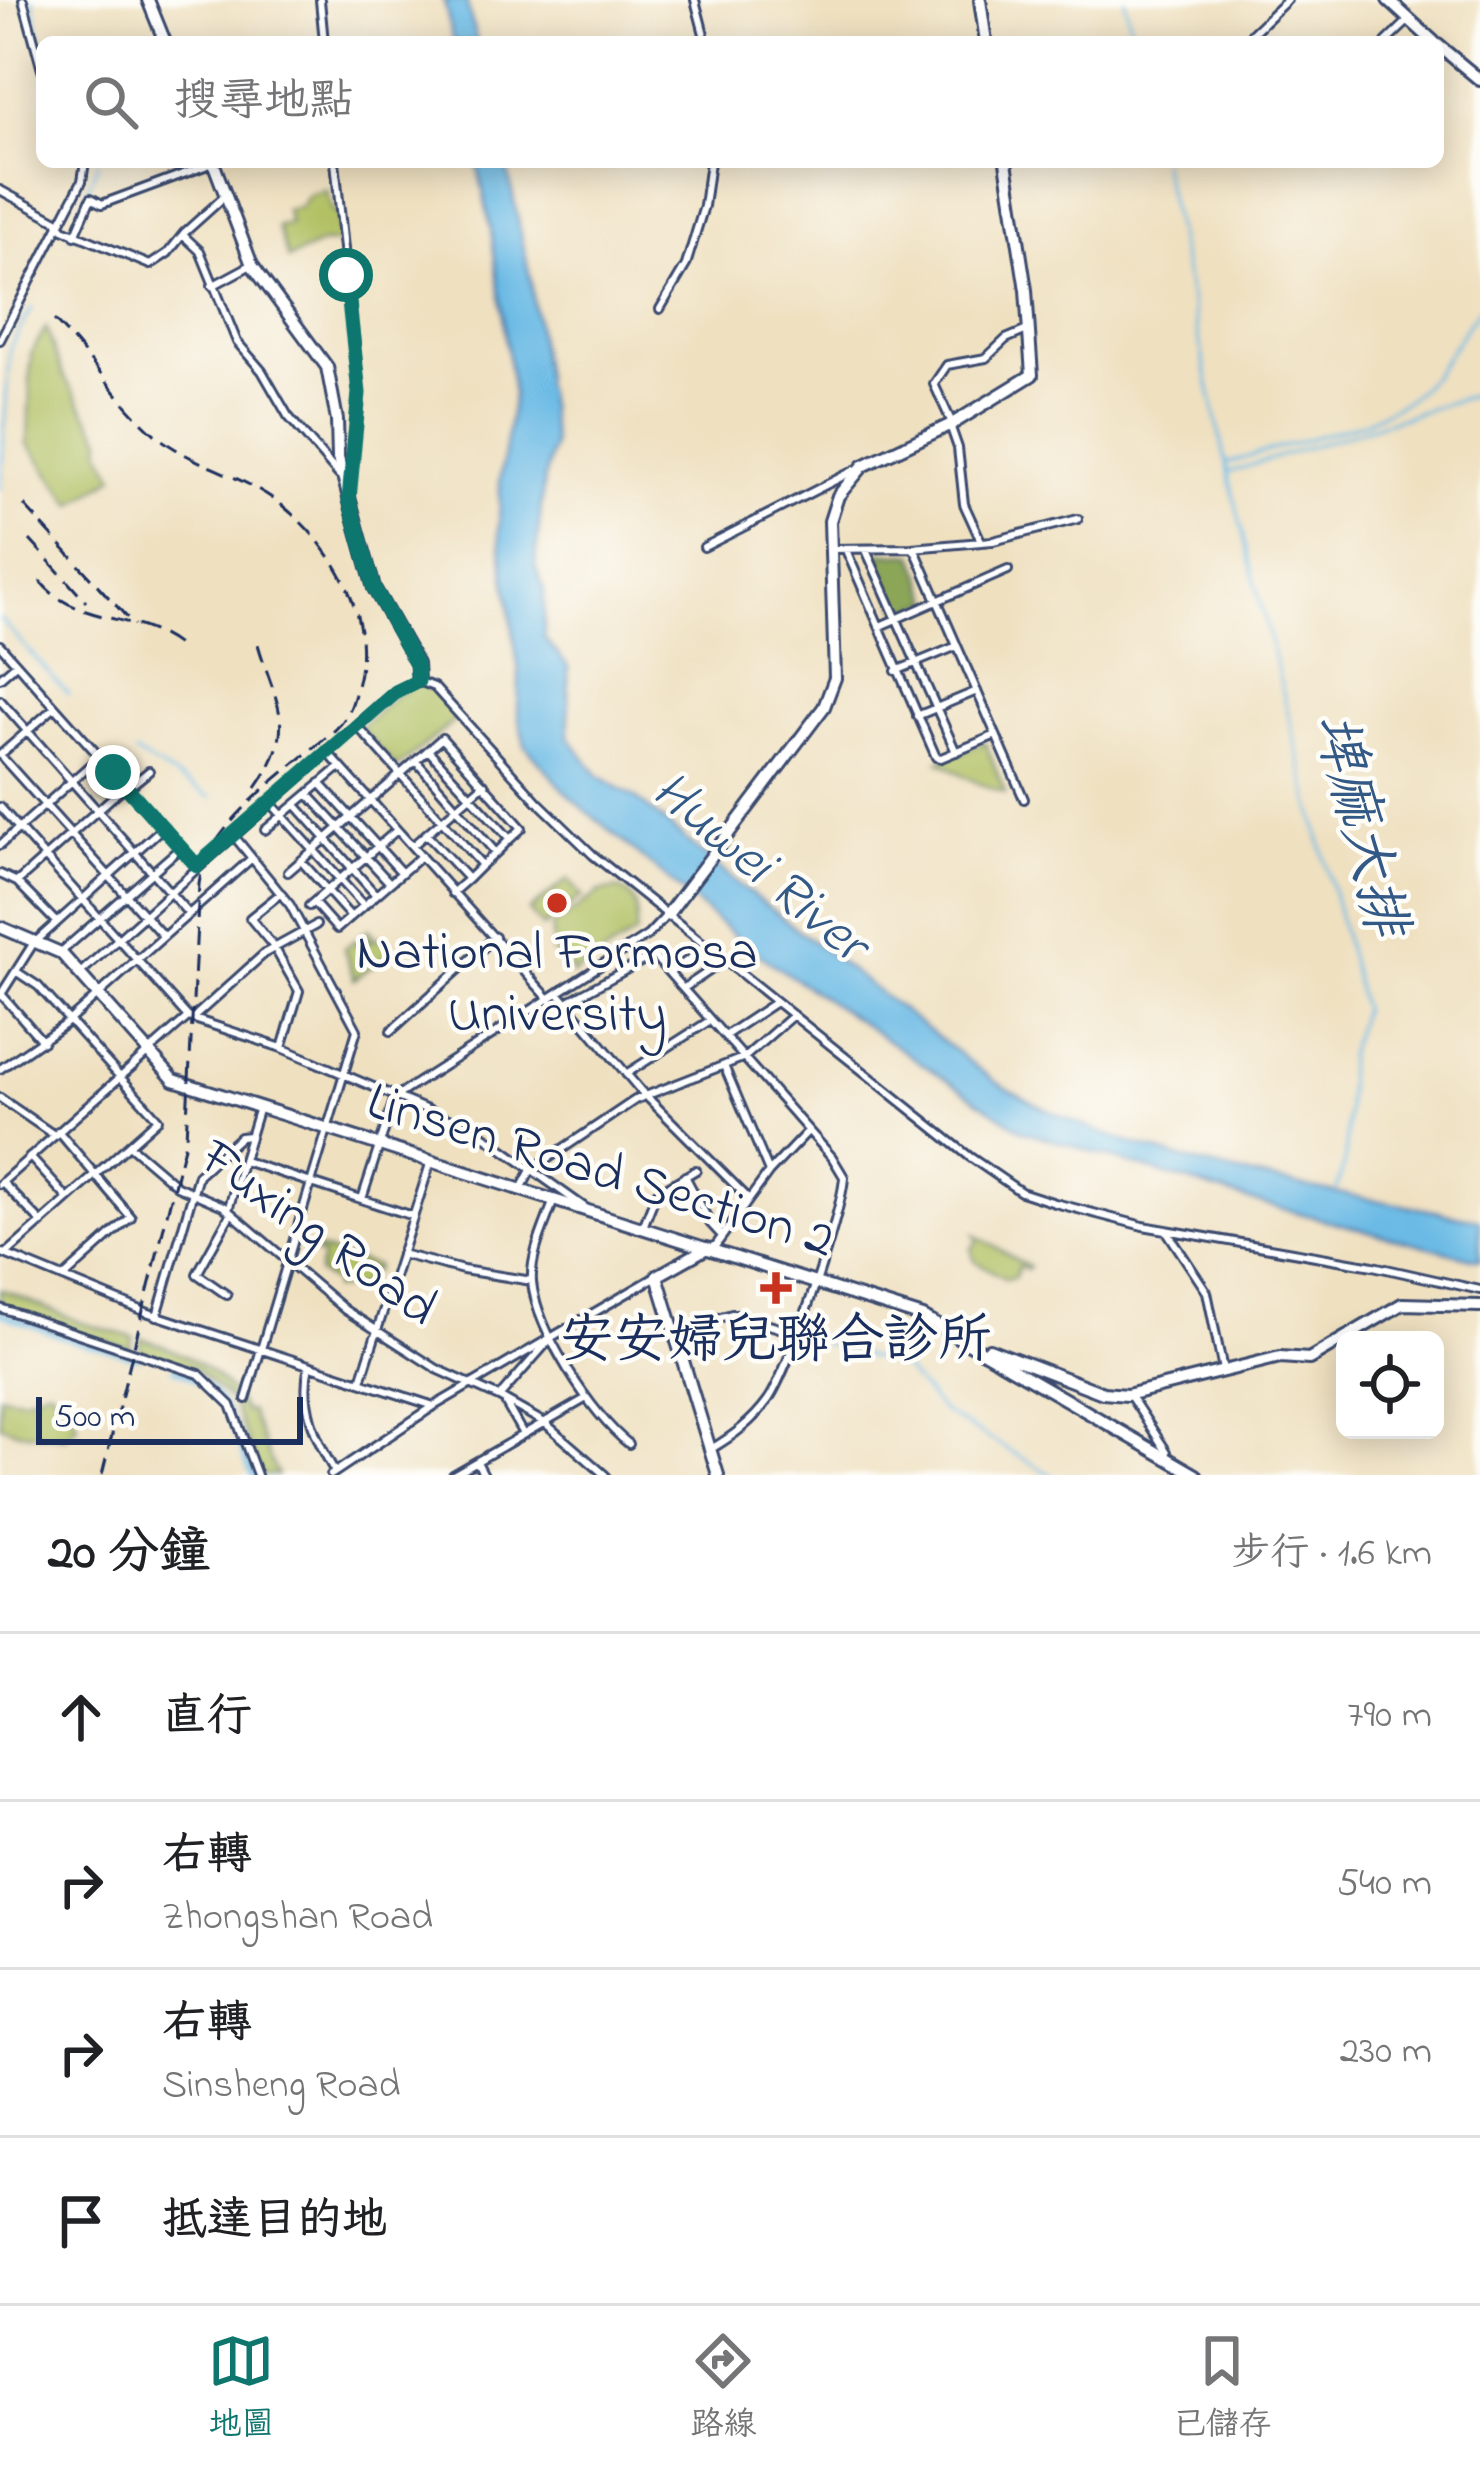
<!DOCTYPE html>
<html lang="zh-TW">
<meta charset="utf-8">
<style>
:root{--surface:#fff;--page:#f6f6f6;--text:#202124;--muted:#757577;--line:#e0e0e0;--accent:#0f766e}
body{margin:0;font-family:"Indie Flower","LXGW WenKai TC",sans-serif;background:var(--page);color:var(--text)}
.controls{position:absolute;right:36px;bottom:36px;display:grid;overflow:hidden;border-radius:18px;box-shadow:0 6px 30px #0003}
.controls button{width:108px;height:108px;display:grid;place-items:center;padding:0;border:0;border-bottom:3px solid var(--line);background:var(--surface);color:var(--text);font:60px sans-serif}
.scale{position:absolute;left:36px;bottom:30px;width:267px;box-sizing:border-box;padding-left:12px;border:6px solid #1b2f5e;border-top:0;font-size:33px;line-height:42px;white-space:nowrap;color:#1b2f5e;-webkit-text-stroke:9px #fdfcf7;paint-order:stroke}
.stop{position:absolute;width:36px;height:36px;margin:-27px;border:9px solid #0f766e;border-radius:50%;background:#fff}
.stop.end{background:#0f766e;border-color:#fff;box-shadow:0 3px 12px #0008}
.list{margin:0;padding:0;list-style:none}
h2{display:flex;justify-content:space-between;align-items:center;height:156px;margin:0;padding:0 48px;font-size:51px}
h2 small{font-size:39px;font-weight:400;color:var(--muted)}
.list li{display:grid;grid-template-columns:78px 1fr auto;gap:36px;align-items:center;box-sizing:border-box;height:168px;padding:0 48px;border-top:3px solid var(--line)}
.list b{display:block;font-size:45px;white-space:nowrap}
.list p{margin:0;font-size:39px;white-space:nowrap;color:var(--muted)}
.list em{font-size:39px;font-style:normal;color:var(--muted)}
.icon{flex:none;width:66px;height:66px;fill:none;stroke:currentColor;stroke-width:2;stroke-linecap:round;stroke-linejoin:round}
.map{position:relative;flex:none;width:1480px;height:1475px;overflow:hidden}
.search{position:absolute;background:var(--surface);box-shadow:0 6px 30px #0003;left:36px;right:36px;top:36px;height:132px;display:flex;align-items:center;gap:30px;box-sizing:border-box;padding:0 42px;border-radius:18px;color:var(--muted);font-size:45px}
.sheet{height:828px;background:var(--surface)}
nav{display:flex;justify-content:space-around;align-items:center;box-sizing:border-box;height:168px;border-top:3px solid var(--line);background:var(--surface);font-size:33px;color:var(--muted)}
nav a{display:grid;justify-items:center;gap:6px}
nav .on{color:var(--accent)}
.map>svg:first-child{display:block}
.green{fill:#b1c062;stroke:#667860;stroke-width:3}
.forest{fill:#8ca658;stroke:#546a5b;stroke-width:3}
.water{fill:#6abae5;stroke:#4274a2;stroke-width:3}
.lines{fill:none;stroke-linecap:round;stroke-linejoin:round}
.stream{stroke:#6abae5;stroke-width:3}
.canal{stroke:#6abae5;stroke-width:6}
.street-casing{stroke:#3b4a6d;stroke-width:12}
.secondary-casing{stroke:#3b4a6d;stroke-width:16}
.street{stroke:#fff;stroke-width:6}
.secondary{stroke:#fff;stroke-width:10}
.rail{stroke:#1b2f5e;stroke-width:3;stroke-dasharray:18 9;stroke-linecap:butt}
.route{stroke:#0f766e;stroke-width:15}
.poi-dot{fill:#c8321e;stroke:#fdfcf7;stroke-width:4.5}
.labels{text-anchor:middle;dominant-baseline:central;stroke-width:9;stroke-linejoin:round;paint-order:stroke}
.poi-label{font-size:54px;fill:#1b2f5e;stroke:#fdfcf7}
.street-label{font-size:54px;fill:#1b2f5e;stroke:#fdfcf7}
.water-label{font-size:57px;font-style:italic;fill:#335986;stroke:#fdfcf7}
</style>
<div class="map">
<svg width="1480" height="1475" viewBox="0 0 1480 1475">
<rect width="100%" height="100%" fill="#fdfcf7"/>
<filter id="ink" filterUnits="userSpaceOnUse"><feTurbulence type="fractalNoise" baseFrequency=".00833" numOctaves="2"/><feDisplacementMap in="SourceGraphic" scale="24" xChannelSelector="R" yChannelSelector="G"/><feConvolveMatrix kernelMatrix="1 2 1 2 8 2 1 2 1" color-interpolation-filters="sRGB"/></filter>
<filter id="wash" filterUnits="userSpaceOnUse"><feTurbulence type="fractalNoise" baseFrequency=".004" numOctaves="4" result="noise"/><feDisplacementMap in="SourceGraphic" scale="48" xChannelSelector="R" yChannelSelector="G"/><feGaussianBlur stdDeviation="2.7" result="paint"/><feColorMatrix in="noise" values="0 0 0 0 0 0 0 0 0 0 0 0 0 0 0 0 0 1.4 0 .05"/><feComposite in="paint" operator="in"/></filter>
<g filter="url(#wash)">
<rect width="100%" height="100%" fill="#efe0c0"/>
<path class="green" d="M326,190L333,212L338,213L341,243H323L288,259L277,227L290,223L286,210L300,207L308,195Z
M46,328L63,375L102,438L101,451L115,476L73,505L28,444L31,353Z
M418,683L433,688L458,718L397,768L360,728L394,697Z
M985,742L1005,793L977,783L939,761Z
M568,879L582,896L543,927L529,911Z
M619,889C644,900 635,915 636,934L572,975L570,965L552,951V927L600,892Z
M369,929L373,935L366,942L381,937L394,950L354,979L344,949L355,940L363,945L358,938Z
M975,1235L1029,1267L1027,1270L1019,1266L1015,1277L1006,1279L975,1261L971,1249L978,1241Z
M317,1249L376,1266L374,1272L366,1270L365,1282L357,1288H333L335,1283L318,1273L322,1256L316,1254Z
M0,1289L82,1323L133,1337L130,1349L0,1305Z
M141,1338C182,1351 222,1371 245,1412L250,1411L277,1475H261L232,1402L195,1369L140,1350Z
M49,1388L57,1397V1406L73,1413L77,1426L65,1437L19,1432L0,1425V1395L23,1398Z"/>
<path class="forest" d="M876,552L914,555L932,601L900,613Z"/>
<path class="water" d="M444,0H466L477,42H453Z
M477,162H506L531,282L553,445L544,479L535,566L544,588V638L568,666L569,737L599,776L636,798L742,887L993,1080C1136,1169 1318,1186 1480,1220V1260L1248,1200L1023,1131L749,948L570,797L525,745L518,715L519,673L499,534L500,479L513,395L491,230Z"/>
<g class="lines">
<path class="stream" d="M33,0L42,49
M1125,0L1134,42
M1161,162L1228,473L1362,1008L1348,1055L1346,1156L1337,1189
M70,237L98,162
M1228,463L1365,422L1409,399L1433,376L1480,307
M1230,472L1476,394L1480,387
M0,489L10,347L32,308
M0,619L68,694
M135,753L212,798
M802,1336L903,1368L943,1412L1052,1475"/>
<path class="canal" d="M0,1313L75,1341L139,1357
M175,1369C229,1390 231,1428 253,1475"/>
</g>
</g>
<g filter="url(#ink)">
<g class="lines">
<defs>
<path id="street" d="M23,0L42,70
M320,0L324,42
M695,0L706,42
M1243,42L1287,0
M1386,42L1408,21
M335,162L359,393L349,487
M0,190L57,221L63,229L150,265L168,253L184,233L224,197
M183,235L200,251L237,342L262,371L288,416L339,475
M75,236L91,198L102,204L213,163
M212,286L251,265
M660,309L686,265L704,206L710,162
M0,340L82,181L85,162
M951,421L934,384L947,365L986,358L1006,339L1027,330
M950,425L958,448L964,504L981,541
M704,547L855,470
M912,548L993,541L1078,519
M831,549L912,548L916,552L1024,799
M846,550L936,757L941,758L996,735
M866,550L956,752
M880,626L1008,570
M0,645L197,866
M896,671L957,646
M0,678L16,664
M0,700L188,913
M917,716L977,691
M358,727L482,865L468,879
M428,750L510,839L496,853
M329,754L550,1000
M0,755L162,935
M0,755L55,707
M416,761L496,853L482,865
M320,783L401,872
M127,789L149,771
M308,794L389,882
M271,803L364,906
M296,805L376,895
M0,807L188,1017L282,1048L479,1132L587,1209
M265,830L340,767
M426,834L468,879L452,893
M234,836L290,905L357,1030L246,1399
M0,845L99,757
M412,846L484,784
M302,862L351,917
M288,872L442,738L522,828L510,839
M0,874L17,882L56,922
M17,882L125,786
M281,893L250,918L274,947L299,991L282,1048
M314,903L337,929L421,856
M309,906L397,830
M61,952L180,848
M671,972L707,947
M79,974L396,691L418,681L434,687L538,802L593,855L970,1157L1021,1192L1055,1203L1143,1226L1373,1266L1480,1290
M684,988L724,961
M559,994L640,1090L749,1199
M2,995L43,1042
M0,996L33,944L162,828
M567,1002L653,955L832,1157L844,1177C842,1214 789,1370 768,1400C752,1422 733,1436 711,1449
M193,1018L265,953L316,925
M391,1031L495,937
M726,1035L776,1002
M725,1068L769,1172
M0,1069L64,1025L252,858
M626,1074L706,1023
M0,1098L54,1135
M58,1131L131,1217L63,1278
M129,1145L177,1186L223,1206L345,1310L437,1369L499,1397L545,1423L605,1475
M30,1157L68,1199
M244,1161L413,1216
M685,1176L710,1223L722,1236
M2,1182L42,1223
M0,1184L188,1017
M521,1189L531,1170L635,1100L745,1057L793,1015
M362,1199L395,1097L648,935L666,916
M554,1200C545,1225 530,1255 532,1282C536,1329 592,1416 629,1444
M228,1210L259,1107
M643,1227L656,1194L696,1170
M1166,1230L1207,1292L1223,1370
M711,1247L716,1245L769,1172L808,1131
M0,1252L146,1312L434,1406
M6,1254L158,1119L38,986L17,972
M401,1254L463,1270L532,1281
M227,1295L197,1274L231,1213
M0,1308L199,1374L231,1405L257,1475
M157,1316L198,1175L240,1137L250,1136
M675,1330L732,1314L796,1333
M309,1365C300,1405 315,1438 335,1472
M361,1381L431,1161
M1129,1394L1167,1452L1166,1457
M500,1396L552,1337L657,1276
M506,1404L523,1434
M477,1462L484,1475
M331,1475L434,1406L552,1337
M453,1475L585,1399"/>
<path id="secondary" d="M148,0L165,42
M980,0L986,42
M1388,0L1434,42
M1438,45L1480,80
M213,162L252,265L327,367L337,420L338,458L374,588L417,664L418,681
M667,915L824,707L835,678L830,521L838,496L863,466L952,424L1032,375L1026,290L1006,162
M0,927L61,953L174,1080L923,1317L1196,1475
M707,1248L657,1276L718,1475
M989,1349L1103,1393L1127,1395L1280,1357L1309,1359L1402,1304L1480,1306"/>
</defs>
<use href="#street" class="street-casing"/>
<use href="#secondary" class="secondary-casing"/>
<use href="#street" class="street"/>
<use href="#secondary" class="secondary"/>
<path class="rail" d="M54,320C91,356 118,403 157,436C195,467 247,476 284,507C335,549 374,616 358,682C353,702 350,716 335,730C290,769 208,823 199,884L186,1138L102,1475
M24,505L134,625
M30,540L86,602
M40,581C75,625 139,612 180,647
M256,788C301,723 274,705 256,637"/>
</g>
</g>
<g class="lines" filter="url(#ink)">
<path class="route" d="M113,772L197,866L396,692L418,681L416,664L374,588L349,499L359,393L346,275"/>
</g>
<g class="poi-dot">
<circle cx="557" cy="903" r="12"/>
<path d="M770 1270h12v12h12v12h-12v12h-12v-12h-12v-12h12z"/>
</g>
<g class="labels">
<g class="poi-label">
<text x="557" y="955">National Formosa<tspan x="557" dy="62">University</tspan></text>
<text x="776" y="1343">安安婦兒聯合診所</text>
</g>
<g class="street-label">
<text transform="translate(600 1173) rotate(17)">Linsen Road Section 2</text>
<text transform="translate(317 1235) rotate(36)">Fuxing Road</text>
</g>
<g class="water-label">
<text transform="translate(1357 825) rotate(76)">埤麻大排</text>
<text transform="translate(758 869) rotate(40)">Huwei River</text>
</g>
</g>
</svg>
<div class="controls">
<button><svg class="icon" aria-label="locate" viewBox="0 0 24 24"><circle cx="12" cy="12" r="6"/><path d="M12 2v4M12 18v4M2 12h4M18 12h4"/></svg></button>
</div>
<div class="scale">500 m</div>
<div class="stop" style="left:346px;top:275px"></div>
<div class="stop end" style="left:113px;top:772px"></div>
<div class="search"><svg class="icon" aria-label="search" viewBox="0 0 24 24"><circle cx="10" cy="10" r="6"/><path d="M15 15l6 6"/></svg>搜尋地點</div>
</div>
<section class="sheet">
<h2>20 分鐘<small>步行 · 1.6 km</small></h2>
<ul class="list">
<li><svg class="icon" aria-label="ahead" viewBox="0 0 24 24"><path d="M12 20V5M6 11l6-6 6 6"/></svg><div><b>直行</b></div><em>790 m</em></li>
<li><svg class="icon" aria-label="right" viewBox="0 0 24 24"><path d="M7 20v-9h11M14 6l5 5-5 5"/></svg><div><b>右轉</b><p>Zhongshan Road</p></div><em>540 m</em></li>
<li><svg class="icon" aria-label="right" viewBox="0 0 24 24"><path d="M7 20v-9h11M14 6l5 5-5 5"/></svg><div><b>右轉</b><p>Sinsheng Road</p></div><em>230 m</em></li>
<li><svg class="icon" aria-label="arrive" viewBox="0 0 24 24"><path d="M6 21V4h12l-3 4 3 4H6"/></svg><div><b>抵達目的地</b></div></li>
</ul>
</section>
<nav>
<a class="on"><svg class="icon" aria-label="map" viewBox="0 0 24 24"><path d="M3 6l6-2 6 2 6-2v14l-6 2-6-2-6 2zM9 4v14M15 6v14"/></svg>地圖</a>
<a><svg class="icon" aria-label="directions" viewBox="0 0 24 24"><path d="M12 3l9 9-9 9-9-9zM9 14v-3h6M13 9l2 2-2 2"/></svg>路線</a>
<a><svg class="icon" aria-label="saved" viewBox="0 0 24 24"><path d="M7 4h10v16l-5-4-5 4z"/></svg>已儲存</a>
</nav>
